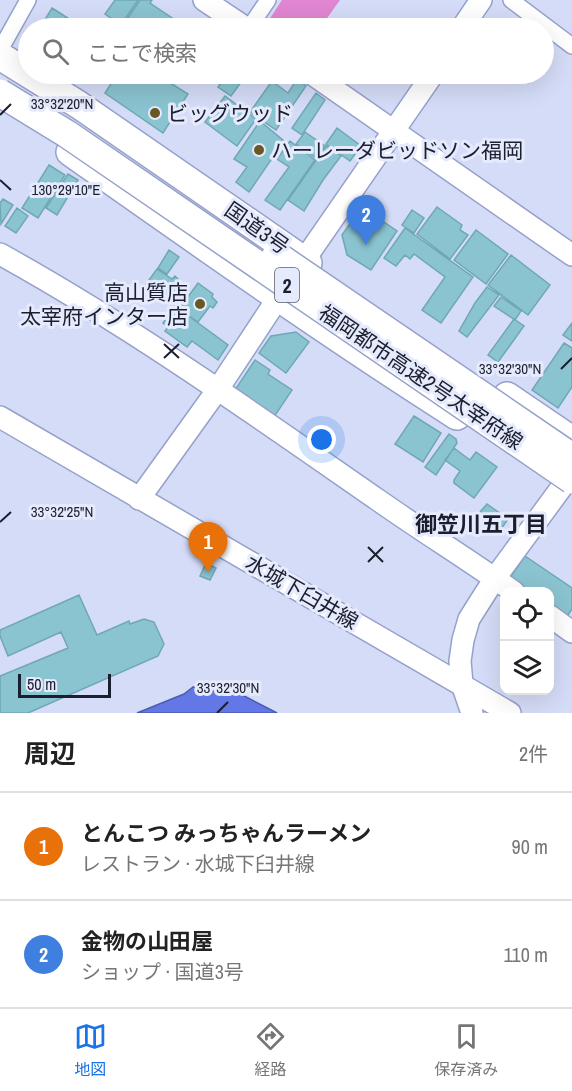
<!DOCTYPE html>
<html lang="ja">
<meta charset="utf-8">
<style>
:root{--surface:#fff;--page:#f2f2f2;--text:#222;--muted:#767676;--line:#e0e0e0;--accent:#1a73e8}
body{margin:0;font-family:"Archivo Narrow","Noto Sans JP",sans-serif;background:var(--page);color:var(--text)}
.controls{position:absolute;right:18px;bottom:18px;display:grid;overflow:hidden;border-radius:12px;box-shadow:0 6px 24px #0002}
.controls button{width:54px;height:54px;display:grid;place-items:center;padding:0;border:0;border-bottom:2px solid var(--line);background:var(--surface);color:var(--text);font:30px sans-serif}
.scale{position:absolute;left:18px;bottom:15px;width:93px;box-sizing:border-box;padding-left:6px;border:3px solid #1a1e2e;border-top:0;font-size:16px;line-height:21px;white-space:nowrap;color:#1a1e2e;-webkit-text-stroke:4px #e5eafc;paint-order:stroke}
.you{position:absolute;left:322px;top:440px;width:21px;height:21px;margin:-15px;border:4px solid #fff;border-radius:50%;background:#1a73e8;box-shadow:0 0 0 9px #1a73e833}
.badge{display:grid;place-items:center;width:39px;height:39px;border-radius:50%;background:var(--accent);color:#fff;font-size:20px;font-weight:700}
.pin{position:absolute;translate:-50% -50px;filter:drop-shadow(0 2px 3px #0008)}
.pin::after{content:'';position:absolute;top:32px;width:21px;height:18px;background:inherit;clip-path:polygon(0 0,100% 0,50% 100%)}
.list{margin:0;padding:0;list-style:none}
h2{display:flex;justify-content:space-between;align-items:center;height:78px;margin:0;padding:0 24px;font-size:26px}
h2 small{font-size:20px;font-weight:400;color:var(--muted)}
.list li{display:grid;grid-template-columns:39px 1fr auto;gap:18px;align-items:center;box-sizing:border-box;height:108px;padding:0 24px;border-top:2px solid var(--line)}
.list b{display:block;font-size:22px;white-space:nowrap}
.list p{margin:0;font-size:20px;white-space:nowrap;color:var(--muted)}
.list em{font-size:20px;font-style:normal;color:var(--muted)}
.icon{flex:none;width:33px;height:33px;fill:none;stroke:currentColor;stroke-width:2;stroke-linecap:round;stroke-linejoin:round}
.map{position:relative;flex:none;width:572px;height:713px;overflow:hidden}
.search{position:absolute;background:var(--surface);box-shadow:0 6px 24px #0002;left:18px;right:18px;top:18px;height:66px;display:flex;align-items:center;gap:15px;box-sizing:border-box;padding:0 21px;border-radius:33px;color:var(--muted);font-size:22px}
.sheet{height:294px;background:var(--surface)}
nav{display:flex;justify-content:space-around;align-items:center;box-sizing:border-box;height:84px;border-top:2px solid var(--line);background:var(--surface);font-size:16px;color:var(--muted)}
nav a{display:grid;justify-items:center;gap:3px}
nav .on{color:var(--accent)}
.map>svg:first-child{display:block}
.green{fill:#e086d2}
.water{fill:#6377e7;stroke:#4d5cb0;stroke-width:1.5}
.building{fill:#8ac4d0;stroke:#6fa8b4;stroke-width:1.5}
.lines{fill:none;stroke-linecap:round;stroke-linejoin:round}
.street-casing{stroke:#96a1cb;stroke-width:18}
.secondary-casing{stroke:#96a1cb;stroke-width:24}
.highway-casing{stroke:#96a1cb;stroke-width:30}
.street{stroke:#fff;stroke-width:15}
.secondary{stroke:#fff;stroke-width:21}
.highway{stroke:#fff;stroke-width:27}
.highway-bridge-casing{stroke:#96a1cb;stroke-width:30;stroke-linecap:butt}
.highway-bridge{stroke:#fff;stroke-width:27}
.ticks{fill:none;stroke:#1a1e2e;stroke-width:2}
.poi-dot{fill:#675825;stroke:#e5eafc;stroke-width:2}
.labels{text-anchor:middle;dominant-baseline:central;stroke-width:6;stroke-linejoin:round;paint-order:stroke}
.shield{fill:#e5eafc;stroke:#575b6c;stroke-width:1.5}
.shield-label{font-size:20px;font-weight:bold;fill:#1a1e2e}
.poi-label{font-size:21px;fill:#1a1e2e;stroke:#e5eafc;text-anchor:start}
.street-label{font-size:21px;fill:#1a1e2e;stroke:#e5eafc}
.neighbourhood-label{font-size:22px;font-weight:bold;fill:#1a1e2e;stroke:#e5eafc}
.ticks-label{font-size:15px;text-anchor:middle;fill:#1a1e2e;stroke:#e5eafc;stroke-width:6;stroke-linejoin:round;paint-order:stroke}
</style>
<div class="map">
<svg width="572" height="713" viewBox="0 0 572 713">
<rect width="100%" height="100%" fill="#d5dcf7"/>
<path class="green" d="M282,0H340L320,28H269L265,26Z"/>
<path class="water" d="M193,687H227L277,713H137L184,694Z"/>
<path class="building" d="M115,0H138L121,25L105,14Z
M140,0H152L150,3L187,28H128L123,25Z
M52,8L80,26L78,28H40Z
M109,74H156L188,94L163,133L105,93L114,79Z
M227,74H247L231,96L218,87Z
M516,74H535L528,83Z
M297,79L306,86L276,130L250,112L272,81L288,93Z
M316,93L325,100L302,135L292,128Z
M225,96L256,119L237,146L205,122Z
M260,121L284,141L249,192L236,182L247,167L234,159Z
M337,128L361,146L350,161L326,144Z
M305,132L325,146L316,158L296,144Z
M290,141L315,160L280,210L265,200L289,167L277,159Z
M326,146L341,156L323,180L304,211L288,200Z
M49,165L65,175L38,218L22,208Z
M68,174L78,180L57,215L46,208Z
M3,199L13,205L1,224L0,203Z
M362,207L397,231L371,270L347,255L342,235Z
M437,207L462,225L460,230L468,235L450,259L417,234Z
M17,208L28,216L16,233L5,226Z
M412,210L424,218L414,233L402,225Z
M405,228L473,277L441,323L422,310L445,277L414,254L410,259L405,255L396,266L384,258Z
M476,230L508,254L486,284L454,260Z
M169,250L179,257L167,274L158,268Z
M511,255L550,285L528,315L488,285Z
M157,269L172,279L175,276L189,290L176,306L146,284Z
M198,283L213,294L212,297L217,302L213,308L210,306L198,322L179,309Z
M487,287L499,295L467,337L459,331L475,303Z
M501,297L521,311L515,320L494,306Z
M175,306L228,345L218,360L192,341L187,347L165,331L168,327L163,323Z
M514,319L524,326L498,362L488,355Z
M572,323V341L563,335Z
M296,332L309,342L286,373L259,353L271,336Z
M564,343L572,348V387L558,408L532,390Z
M255,360L270,370L268,374L292,390L274,417L235,390Z
M414,416L441,433L423,462L395,444Z
M449,434L456,439L457,443L436,475L425,467Z
M454,448L470,460L476,452L497,467L474,498L454,483V480L460,471L445,460Z
M487,504L508,519L502,528L480,512Z
M525,556L572,588V609L566,618L550,606V592H528L509,579Z
M206,563L216,568L210,580L200,576Z
M79,595L97,635L129,621L130,624L144,619L154,622L164,644L158,656L28,713H0V676L68,648L61,632L8,656L0,636V630Z"/>
<g class="lines">
<defs>
<path id="street" d="M511,0L572,46
M249,28L268,0
M0,50L28,0"/>
<path id="secondary" d="M204,0L246,28
M462,28L481,0
M312,74L572,255
M0,254C132,327 254,414 378,500C422,531 469,560 514,592
M0,417L510,713
M139,499L218,389L278,298L433,74
M550,616L572,632
M472,713L462,684L460,661L463,640L469,619L495,578L564,484"/>
<path id="highway" d="M0,56L79,105L308,263
M70,152C198,242 325,332 457,416
M507,396L572,440"/>
</defs>
<use href="#street" class="street-casing"/>
<use href="#secondary" class="secondary-casing"/>
<use href="#highway" class="highway-casing"/>
<use href="#street" class="street"/>
<use href="#secondary" class="secondary"/>
<use href="#highway" class="highway"/>
<defs>
<path id="highway-bridge" d="M0,93L67,134L572,480
M276,255L572,457"/>
</defs>
<use href="#highway-bridge" class="highway-bridge-casing"/>
<use href="#highway-bridge" class="highway-bridge"/>
</g>
<path class="ticks" d="M0,115L11,104M0,180L11,190M164,344L179,358M164,358L179,344M561,369L572,358M0,522L11,512M368,547L383,562M368,562L383,547M217,713L228,702"/>
<g class="poi-dot">
<circle cx="155" cy="113" r="6"/>
<circle cx="259" cy="150" r="6"/>
<circle cx="200" cy="304" r="6"/>
</g>
<g class="labels">
<rect class="shield" x="275" y="268" width="24" height="34" rx="4.5"/>
<g class="shield-label">
<text x="287" y="285">2</text>
</g>
<g class="poi-label">
<text x="167" y="113">ビッグウッド</text>
<text x="271" y="150">ハーレーダビッドソン福岡</text>
<text x="188" y="292" text-anchor="end">高山質店<tspan x="188" dy="24">太宰府インター店</tspan></text>
</g>
<g class="street-label">
<text transform="translate(257 228) rotate(35)">国道3号</text>
<text transform="translate(421 377) rotate(34)">福岡都市高速2号太宰府線</text>
<text transform="translate(302 592) rotate(30)">水城下臼井線</text>
</g>
<g class="neighbourhood-label">
<text x="481" y="524">御笠川五丁目</text>
</g>
</g>
<g class="ticks-label">
<text x="62" y="109">33°32'20"N</text>
<text x="66" y="195">130°29'10"E</text>
<text x="510" y="374">33°32'30"N</text>
<text x="62" y="517">33°32'25"N</text>
<text x="228" y="693">33°32'30"N</text>
</g>
</svg>
<div class="controls">
<button><svg class="icon" aria-label="locate" viewBox="0 0 24 24"><circle cx="12" cy="12" r="6"/><path d="M12 2v4M12 18v4M2 12h4M18 12h4"/></svg></button>
<button><svg class="icon" aria-label="layers" viewBox="0 0 24 24"><path d="M12 4l9 5-9 5-9-5zM3 14l9 5 9-5"/></svg></button>
</div>
<div class="scale">50 m</div>
<div class="you"></div>
<div class="pin badge" style="left:208px;top:572px;background:#e8710a">1</div>
<div class="pin badge" style="left:366px;top:245px;background:#3f7fe0">2</div>
<div class="search"><svg class="icon" aria-label="search" viewBox="0 0 24 24"><circle cx="10" cy="10" r="6"/><path d="M15 15l6 6"/></svg>ここで検索</div>
</div>
<section class="sheet">
<h2>周辺<small>2件</small></h2>
<ul class="list">
<li><span class="badge" style="background:#e8710a">1</span><div><b>とんこつ みっちゃんラーメン</b><p>レストラン · 水城下臼井線</p></div><em>90 m</em></li>
<li><span class="badge" style="background:#3f7fe0">2</span><div><b>金物の山田屋</b><p>ショップ · 国道3号</p></div><em>110 m</em></li>
</ul>
</section>
<nav>
<a class="on"><svg class="icon" aria-label="map" viewBox="0 0 24 24"><path d="M3 6l6-2 6 2 6-2v14l-6 2-6-2-6 2zM9 4v14M15 6v14"/></svg>地図</a>
<a><svg class="icon" aria-label="directions" viewBox="0 0 24 24"><path d="M12 3l9 9-9 9-9-9zM9 14v-3h6M13 9l2 2-2 2"/></svg>経路</a>
<a><svg class="icon" aria-label="saved" viewBox="0 0 24 24"><path d="M7 4h10v16l-5-4-5 4z"/></svg>保存済み</a>
</nav>
